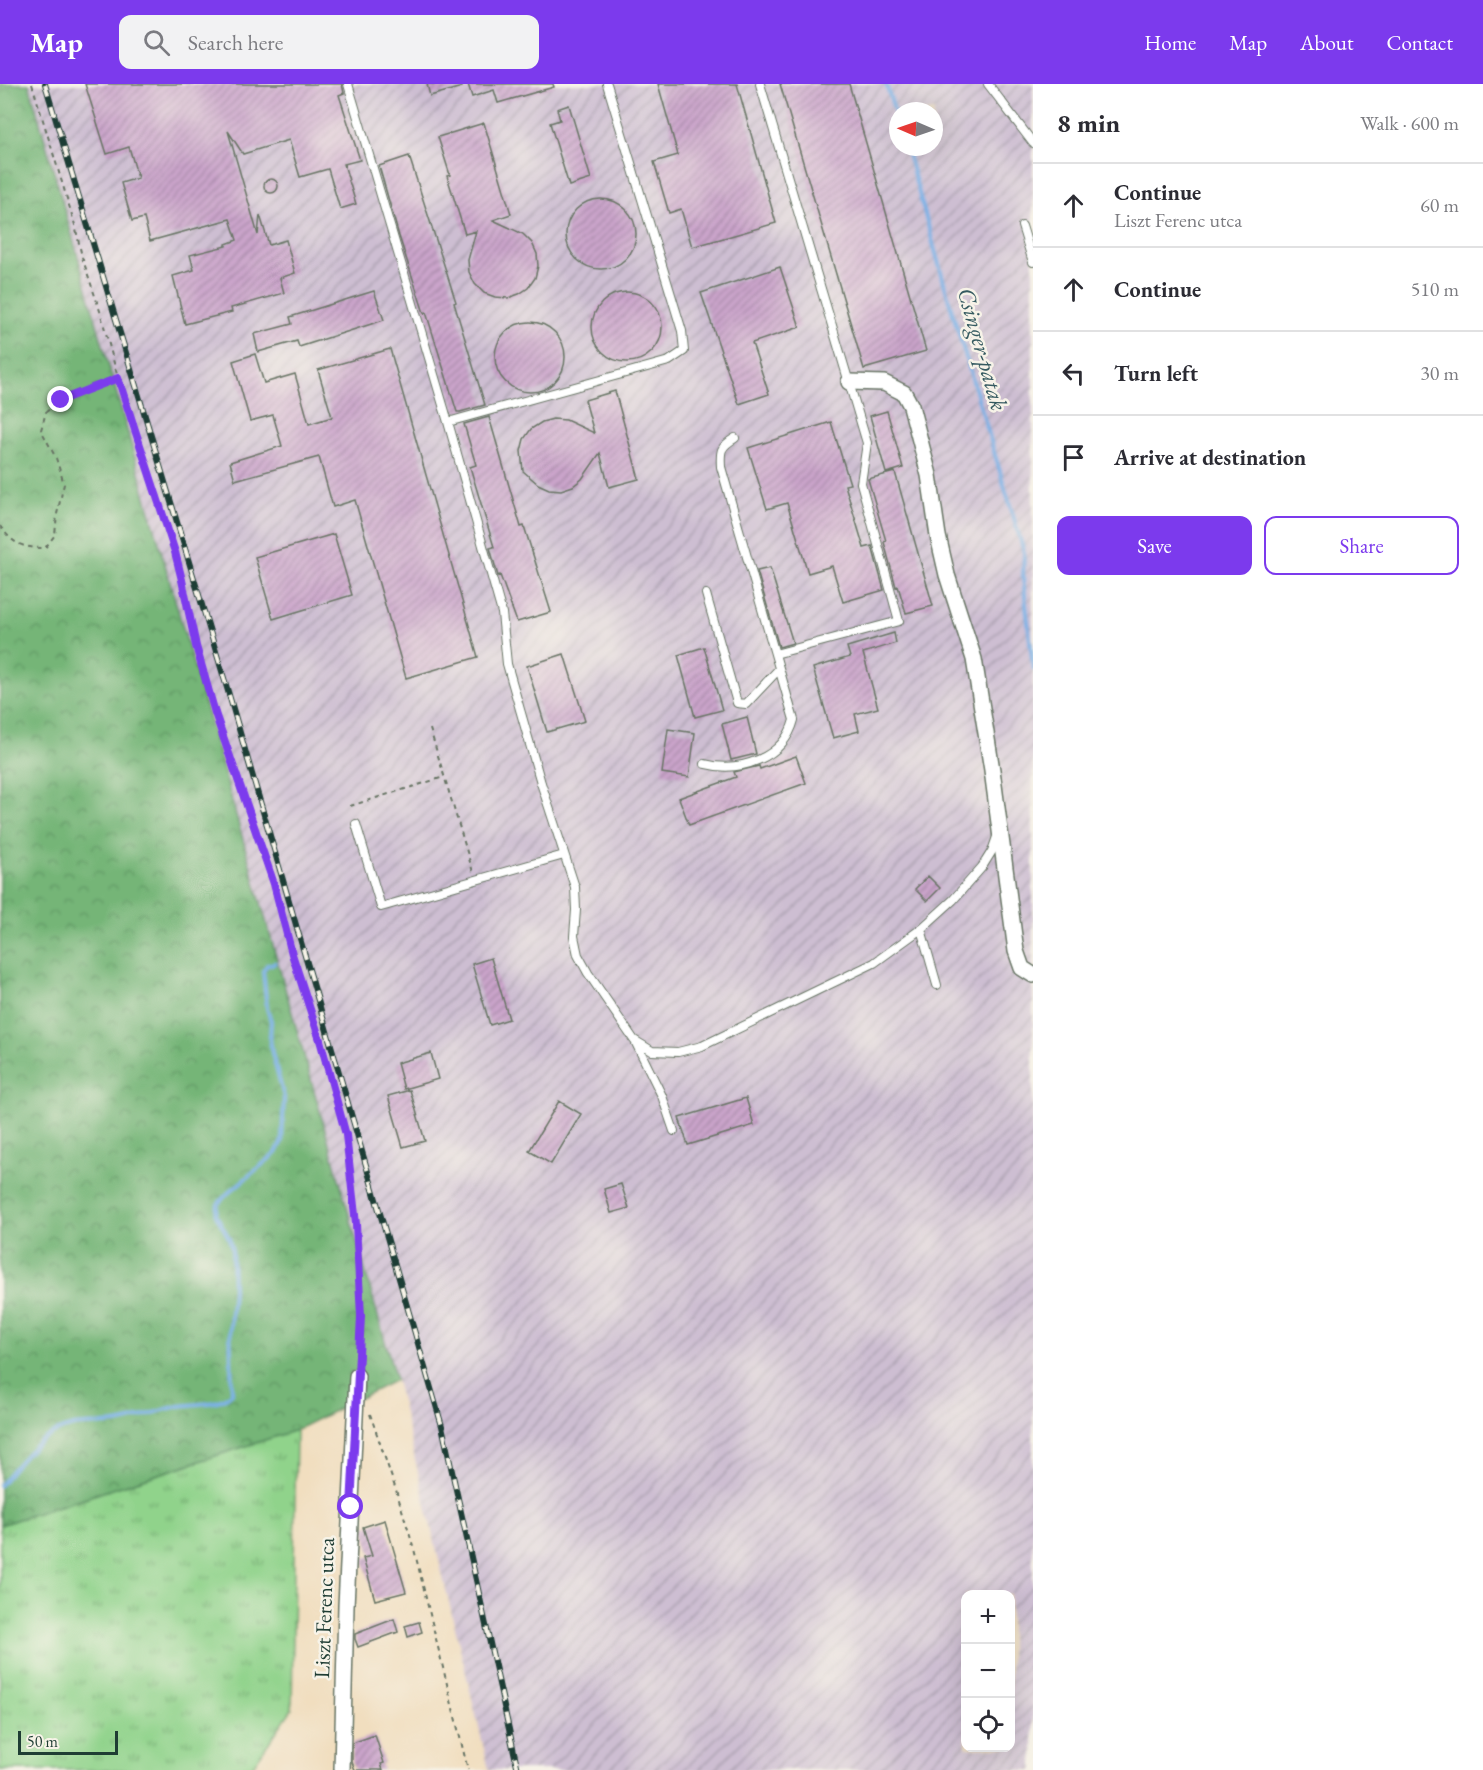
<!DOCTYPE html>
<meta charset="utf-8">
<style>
:root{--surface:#fff;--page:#f2f2f3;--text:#2b2b33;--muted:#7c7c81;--line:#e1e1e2;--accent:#7c3aed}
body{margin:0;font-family:"EB Garamond",serif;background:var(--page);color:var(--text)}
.controls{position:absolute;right:18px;bottom:18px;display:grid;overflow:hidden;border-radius:12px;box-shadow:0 6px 24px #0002}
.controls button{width:54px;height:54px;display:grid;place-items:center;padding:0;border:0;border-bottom:2px solid var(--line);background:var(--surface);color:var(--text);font:30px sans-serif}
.compass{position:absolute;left:889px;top:18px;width:54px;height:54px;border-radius:50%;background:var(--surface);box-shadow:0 6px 24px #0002;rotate:272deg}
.scale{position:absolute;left:18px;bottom:15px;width:100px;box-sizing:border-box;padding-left:6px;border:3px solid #1f3d34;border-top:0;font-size:16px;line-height:21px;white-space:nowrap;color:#1f3d34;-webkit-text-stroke:4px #f7f3e8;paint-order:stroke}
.stop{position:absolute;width:18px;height:18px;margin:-14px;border:4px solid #7c3aed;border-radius:50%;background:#fff}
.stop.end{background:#7c3aed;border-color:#fff;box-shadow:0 2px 6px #0008}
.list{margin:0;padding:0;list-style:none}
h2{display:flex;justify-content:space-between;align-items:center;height:78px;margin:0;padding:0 24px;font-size:26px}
h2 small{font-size:20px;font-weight:400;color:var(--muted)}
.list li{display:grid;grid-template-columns:39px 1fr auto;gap:18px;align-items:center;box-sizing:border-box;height:84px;padding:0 24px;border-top:2px solid var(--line)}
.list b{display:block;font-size:22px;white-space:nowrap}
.list p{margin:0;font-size:20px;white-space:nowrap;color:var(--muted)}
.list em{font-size:20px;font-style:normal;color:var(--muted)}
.actions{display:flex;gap:12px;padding:18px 24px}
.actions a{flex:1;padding:14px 0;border:2px solid var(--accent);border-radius:12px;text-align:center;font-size:21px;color:var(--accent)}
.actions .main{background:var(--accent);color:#fff}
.icon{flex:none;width:33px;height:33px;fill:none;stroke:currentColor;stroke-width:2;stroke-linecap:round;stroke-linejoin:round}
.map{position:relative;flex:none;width:1033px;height:1686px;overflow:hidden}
header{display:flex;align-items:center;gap:36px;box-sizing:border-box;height:84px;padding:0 30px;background:var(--accent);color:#fff}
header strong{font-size:28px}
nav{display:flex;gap:33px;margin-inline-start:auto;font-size:21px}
.search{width:420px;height:54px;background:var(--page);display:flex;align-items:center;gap:15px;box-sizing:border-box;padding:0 21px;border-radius:12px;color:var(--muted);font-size:22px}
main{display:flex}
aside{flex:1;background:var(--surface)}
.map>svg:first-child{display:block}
.industrial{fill:url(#industrial-furrows);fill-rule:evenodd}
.grass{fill:url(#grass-tufts);stroke:#588860;stroke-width:1.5}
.forest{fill:url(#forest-crowns);stroke:#4a7956;stroke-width:1.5}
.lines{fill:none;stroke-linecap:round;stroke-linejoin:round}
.stream{stroke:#77afe6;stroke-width:4}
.building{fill:url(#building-hatch)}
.lane-casing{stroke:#687565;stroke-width:10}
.street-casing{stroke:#687565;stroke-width:18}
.path{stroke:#687565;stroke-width:2;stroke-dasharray:4.5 4.5;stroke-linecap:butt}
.lane{stroke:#fff;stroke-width:8}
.street{stroke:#fff;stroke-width:15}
.rail-casing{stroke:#1f3d34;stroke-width:6}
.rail{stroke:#f7f3e8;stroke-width:4;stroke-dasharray:11;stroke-linecap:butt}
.route{stroke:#7c3aed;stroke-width:8}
.labels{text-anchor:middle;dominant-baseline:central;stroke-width:5;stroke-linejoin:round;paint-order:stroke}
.street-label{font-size:22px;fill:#1f3d34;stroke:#f7f3e8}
.water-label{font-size:24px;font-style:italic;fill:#355a60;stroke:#f7f3e8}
</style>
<header>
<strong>Map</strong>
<div class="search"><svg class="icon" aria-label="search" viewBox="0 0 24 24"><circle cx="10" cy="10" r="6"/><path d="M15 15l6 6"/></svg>Search here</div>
<nav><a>Home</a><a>Map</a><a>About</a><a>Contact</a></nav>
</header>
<main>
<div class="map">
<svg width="1033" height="1686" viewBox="0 0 1033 1686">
<defs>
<pattern id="industrial-furrows" width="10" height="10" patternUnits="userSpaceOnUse" patternTransform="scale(1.5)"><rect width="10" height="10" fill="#cdbed2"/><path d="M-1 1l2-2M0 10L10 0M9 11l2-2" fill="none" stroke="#a69cab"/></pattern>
<pattern id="grass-tufts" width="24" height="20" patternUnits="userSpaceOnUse" patternTransform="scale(1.5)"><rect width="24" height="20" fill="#90d38b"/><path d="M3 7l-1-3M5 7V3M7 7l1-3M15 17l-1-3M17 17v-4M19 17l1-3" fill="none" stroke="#75ac72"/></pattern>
<pattern id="forest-crowns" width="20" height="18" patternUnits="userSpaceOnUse" patternTransform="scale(1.5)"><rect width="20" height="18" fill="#74b577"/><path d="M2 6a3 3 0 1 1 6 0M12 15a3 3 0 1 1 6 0" fill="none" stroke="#5f9462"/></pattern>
<pattern id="building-hatch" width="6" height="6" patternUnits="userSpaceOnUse" patternTransform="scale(1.5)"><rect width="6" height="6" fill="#cba4cb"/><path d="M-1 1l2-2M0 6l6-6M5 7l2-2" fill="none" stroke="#a487a6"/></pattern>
</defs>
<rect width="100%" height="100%" fill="#f7f3e8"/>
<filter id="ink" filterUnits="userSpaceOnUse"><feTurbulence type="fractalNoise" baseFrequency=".0167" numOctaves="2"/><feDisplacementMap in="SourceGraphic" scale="12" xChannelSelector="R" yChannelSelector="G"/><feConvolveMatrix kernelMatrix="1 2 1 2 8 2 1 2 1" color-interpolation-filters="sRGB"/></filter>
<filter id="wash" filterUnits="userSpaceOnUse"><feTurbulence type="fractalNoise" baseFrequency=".008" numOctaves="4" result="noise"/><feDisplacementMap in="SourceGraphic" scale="24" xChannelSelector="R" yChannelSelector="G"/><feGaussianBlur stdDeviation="1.35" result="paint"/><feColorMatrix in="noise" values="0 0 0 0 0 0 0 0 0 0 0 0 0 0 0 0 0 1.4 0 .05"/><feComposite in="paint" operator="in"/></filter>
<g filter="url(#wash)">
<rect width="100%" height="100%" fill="#f1debf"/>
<path class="industrial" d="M29,0H1033V1686H489L396,1296ZM898,27H934V63H898ZM966,1510H1010V1664H966Z"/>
<path class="grass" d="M296,1346L292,1625L250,1686H0V1441Z"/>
<path class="forest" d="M0,0H29L396,1296L296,1346L0,1441Z"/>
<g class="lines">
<path class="stream" d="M886,0L898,38
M906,63L952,227L1024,468L1023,493L1033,584
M0,1401C21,1375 40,1349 74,1342C88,1340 102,1341 116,1339C138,1336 158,1326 179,1322C196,1319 219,1322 232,1309L230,1243L233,1206L232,1167L229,1154L216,1131L218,1120L227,1110L276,1069L282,1057L284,1013L272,969L270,954L271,937L267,924L263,887L267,881L275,879"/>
</g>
<g id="blocks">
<path class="building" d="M85,0H342L344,9L339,11L360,76L344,80L356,120L340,125L328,85L300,93L289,56L243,70L228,47L258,151L260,131L269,161L286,156L295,189L280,194L284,209L231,224L232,228L185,240L173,192L194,186L190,171L226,162V160L237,156L230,135L150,157L144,134L132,137L121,99L138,94L129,63L107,70Z
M427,0H461L462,3L430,12Z
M468,0H553L554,3L498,19L494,6L472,13Z
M658,0H737L776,139L692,163L681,125L669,129L654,78L678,71Z
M780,0H849L926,267L864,285Z
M569,21L591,95L569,102L550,39L560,36L557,25Z
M484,39L511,130L493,136L523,150L532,159L537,170L538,182L535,194L528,204L519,210L508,214L495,213L484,209L475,200L469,188L468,176L476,147L465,150L447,92L450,91L438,53Z
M409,72L456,218L454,219L485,321L460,328H457L426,228L424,229L399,152L379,82Z
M264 102a7 7 0 1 1 14 0a7 7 0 1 1-14 0Z
M566 150a35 35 0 1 1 70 0a35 35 0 1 1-70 0Z
M780,183L800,243L752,259L769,310L739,320L701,209Z
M374,207L384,236L299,263L297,257L258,268L254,250L292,240L290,233Z
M592 243a35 35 0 1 1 70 0a35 35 0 1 1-70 0Z
M495 273a35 35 0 1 1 70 0a35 35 0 1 1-70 0Z
M390,265L478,573L406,594L355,416L333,423L319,373L235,396L230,378L282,362L273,331L250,337L233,277L255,270L264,299L295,290L309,340L332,333L318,286Z
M615,307L639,395L609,403L600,369L582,395L573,402L561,406L549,405L538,400L523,387L521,367L524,355L531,345L542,338L553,335L566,336L594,349L585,316Z
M887,327L903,384L886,389L870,332Z
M489,333L521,443L524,442L551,528L517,538L500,491L498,492L490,464L494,463L470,383L476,381L464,340Z
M831,338L850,400L845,401L864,464L872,462L884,506L843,518L832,482L808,489L787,419L767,425L748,364Z
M895,388L933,522L906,529L898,502L896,503L884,458L886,457L868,395Z
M334,450L352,511L273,535L255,473Z
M770,484L793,559L779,563L757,487Z
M894,549L896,559L863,569L878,624L855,630L859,647L833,654L813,584L850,573L847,563Z
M704,563L722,626L695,633L678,571Z
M564,570L585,637L547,648L527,582Z
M747,633L756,670L731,676L722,640Z
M668,645L695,649L689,693L662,689Z
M796,672L806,699L689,741L679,714L736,693L734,688L759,682L760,685Z
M928,792L940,804L927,817L915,805Z
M491,874L509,935L490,941L472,880Z
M431,969L438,995L404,1005L397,979Z
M410,1006L425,1057L403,1063L388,1012Z
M746,1014L754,1041L688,1061L679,1034Z
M559,1017L581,1030L551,1080L529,1067Z
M621,1100L629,1124L611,1129L604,1105Z
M385,1436L406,1508L375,1516L363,1474L372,1472L363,1443Z
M394,1535L398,1548L358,1563L355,1555V1550Z
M419,1538L422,1548L408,1553L405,1542Z
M375,1651L384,1679L381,1680L383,1686H355L352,1678V1659Z"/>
</g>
</g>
<g filter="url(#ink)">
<use href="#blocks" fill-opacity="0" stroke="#687565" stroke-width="1.5"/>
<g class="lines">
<defs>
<path id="lane" d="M348,0L448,338L502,529L507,580L541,699L575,803L576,826L574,852L578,871L588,889L634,956L652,967L678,968L702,962L874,879L921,845L953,816L982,783L992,767L998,750
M760,0L867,359L861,399L899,537L775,570
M988,0L1033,59
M1022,142L1033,178
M448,338L669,277L684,267L682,247L607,0
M706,510L737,619L746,620L779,585
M705,680C740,689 784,674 794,636L721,383C720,367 720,363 735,354
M356,740L381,823L564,771
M921,845L937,901
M635,957L662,1012L674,1047"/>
<path id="street" d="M849,298L884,299L904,309L911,322L929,391L938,452L947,491L974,575L992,686L1016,867L1022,884L1033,891
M342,1686L346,1522L357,1292"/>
</defs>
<use href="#lane" class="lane-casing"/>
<use href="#street" class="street-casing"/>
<path class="path" d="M32,0L75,141L82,173L100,227L118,294L175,468L182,496L196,562L215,629L274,800L293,870L320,956L346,1051L356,1140L359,1183L361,1232L358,1279
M0,442C13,460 22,464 45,464L55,451L57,430L64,400L56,374L41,346L46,328L61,316L116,295
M430,645L473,788
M350,722L444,693
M370,1330L396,1406L414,1465L468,1686"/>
<use href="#lane" class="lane"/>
<use href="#street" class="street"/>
<defs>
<path id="rail" d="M45,0L227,604L442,1342L518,1686"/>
</defs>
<use href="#rail" class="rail-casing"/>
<use href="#rail" class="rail"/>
</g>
</g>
<g class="lines" filter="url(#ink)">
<path class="route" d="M61,316L118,294L175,468L182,496L196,562L215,629L274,800L292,870L320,956L346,1051L356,1140L361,1232L351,1423"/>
</g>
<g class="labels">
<g class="street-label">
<text transform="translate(324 1524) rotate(-88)">Liszt Ferenc utca</text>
</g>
<g class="water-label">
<text transform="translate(983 265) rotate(74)">Csinger-patak</text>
</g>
</g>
</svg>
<div class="controls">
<button>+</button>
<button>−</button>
<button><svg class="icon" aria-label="locate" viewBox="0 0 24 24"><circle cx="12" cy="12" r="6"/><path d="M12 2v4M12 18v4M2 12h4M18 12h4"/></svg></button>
</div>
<svg class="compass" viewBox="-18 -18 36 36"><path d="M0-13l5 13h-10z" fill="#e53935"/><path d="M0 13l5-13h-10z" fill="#7c7c81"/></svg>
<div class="scale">50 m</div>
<div class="stop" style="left:351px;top:1423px"></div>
<div class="stop end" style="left:61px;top:316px"></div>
</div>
<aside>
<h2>8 min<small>Walk · 600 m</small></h2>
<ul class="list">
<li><svg class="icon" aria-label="ahead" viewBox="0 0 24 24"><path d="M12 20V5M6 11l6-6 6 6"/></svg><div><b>Continue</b><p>Liszt Ferenc utca</p></div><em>60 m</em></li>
<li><svg class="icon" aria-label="ahead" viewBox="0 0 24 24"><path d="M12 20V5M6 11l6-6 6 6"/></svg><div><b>Continue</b></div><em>510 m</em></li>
<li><svg class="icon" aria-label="left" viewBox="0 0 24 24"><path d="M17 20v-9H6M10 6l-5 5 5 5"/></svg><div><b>Turn left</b></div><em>30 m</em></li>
<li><svg class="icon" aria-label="arrive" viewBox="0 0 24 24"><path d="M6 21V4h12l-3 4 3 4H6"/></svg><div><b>Arrive at destination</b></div></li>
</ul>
<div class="actions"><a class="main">Save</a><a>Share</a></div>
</aside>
</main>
